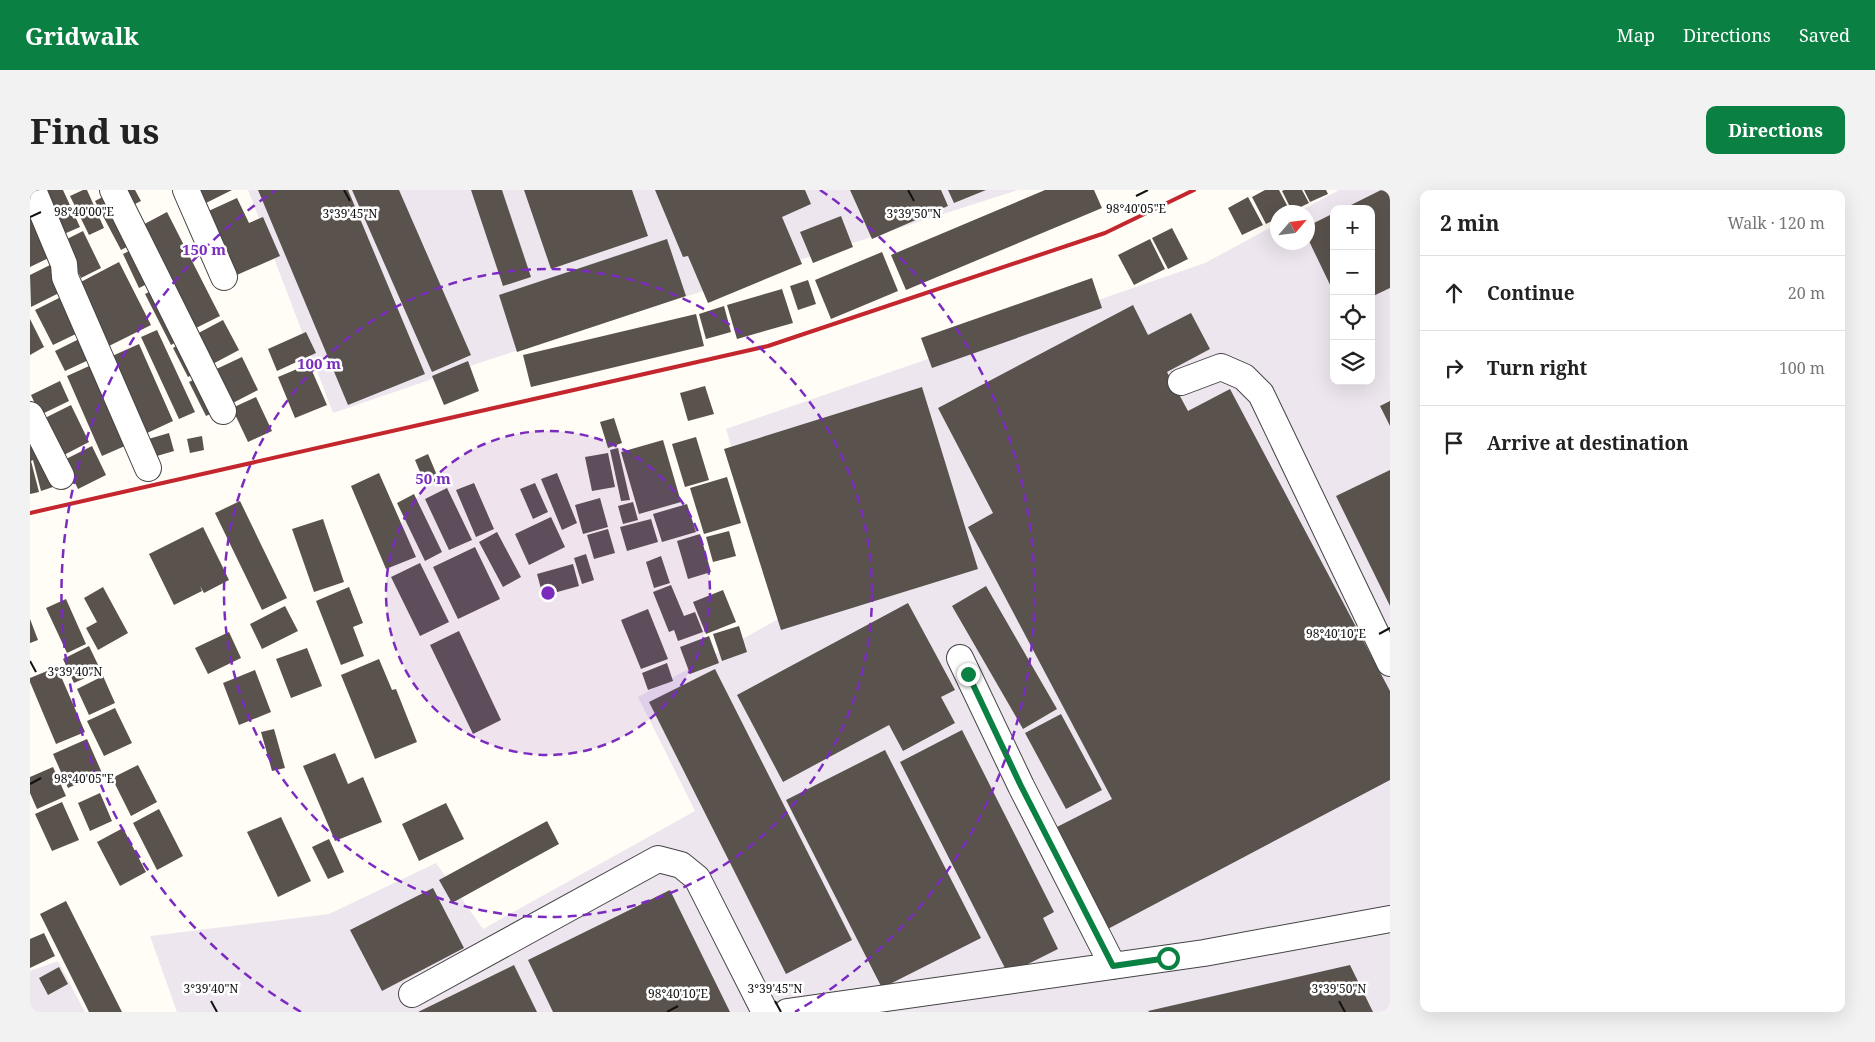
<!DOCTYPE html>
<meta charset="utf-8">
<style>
:root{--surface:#fff;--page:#f2f2f2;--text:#222;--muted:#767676;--line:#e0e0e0;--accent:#0b8043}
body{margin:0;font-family:"Noto Serif",serif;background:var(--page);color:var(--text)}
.controls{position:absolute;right:15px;top:15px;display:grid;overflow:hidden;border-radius:10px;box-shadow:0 5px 20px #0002}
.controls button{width:45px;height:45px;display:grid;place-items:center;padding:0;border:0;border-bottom:1px solid var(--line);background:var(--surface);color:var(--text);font:25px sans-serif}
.compass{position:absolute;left:1240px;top:15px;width:45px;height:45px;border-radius:50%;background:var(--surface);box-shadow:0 5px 20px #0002;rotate:62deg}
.stop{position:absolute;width:15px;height:15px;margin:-11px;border:4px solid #0b8043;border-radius:50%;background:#fff}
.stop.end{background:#0b8043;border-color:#fff;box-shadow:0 1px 5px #0008}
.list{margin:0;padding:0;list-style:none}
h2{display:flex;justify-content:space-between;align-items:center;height:65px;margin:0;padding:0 20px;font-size:21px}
h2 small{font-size:16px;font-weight:400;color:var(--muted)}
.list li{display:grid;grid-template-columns:32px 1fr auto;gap:15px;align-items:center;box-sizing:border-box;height:75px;padding:0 20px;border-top:1px solid var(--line)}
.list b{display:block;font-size:19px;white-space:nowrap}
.list em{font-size:16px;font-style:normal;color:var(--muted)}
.icon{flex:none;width:28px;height:28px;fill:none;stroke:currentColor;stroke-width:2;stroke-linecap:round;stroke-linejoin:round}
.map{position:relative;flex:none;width:1360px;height:822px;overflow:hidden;border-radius:10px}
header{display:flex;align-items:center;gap:30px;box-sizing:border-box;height:70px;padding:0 25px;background:var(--accent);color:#fff}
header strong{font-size:24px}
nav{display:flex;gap:28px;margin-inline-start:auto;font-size:18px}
.intro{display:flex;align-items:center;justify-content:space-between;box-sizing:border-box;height:120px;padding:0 30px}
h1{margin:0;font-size:35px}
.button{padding:12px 22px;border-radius:10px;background:var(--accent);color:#fff;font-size:18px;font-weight:700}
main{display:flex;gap:30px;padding:0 30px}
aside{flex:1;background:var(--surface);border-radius:10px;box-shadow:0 5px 20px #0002}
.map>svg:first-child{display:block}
.industrial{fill:#eee6ef;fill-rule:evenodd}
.building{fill:#5a524d}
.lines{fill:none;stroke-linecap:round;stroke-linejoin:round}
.minor-casing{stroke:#444;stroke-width:28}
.minor{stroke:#fff;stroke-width:26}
.rail{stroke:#c4262e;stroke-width:4}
.route{stroke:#0b8043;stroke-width:6}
.ticks{fill:none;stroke:#111;stroke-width:2}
.ring{fill:none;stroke:#7b2cbf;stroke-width:2.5;stroke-dasharray:9 6}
.ticks-label{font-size:12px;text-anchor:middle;fill:#111;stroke:#fff;stroke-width:5;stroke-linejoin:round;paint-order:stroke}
.centre{fill:#7b2cbf;stroke:#fff;stroke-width:2.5}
.ring-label{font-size:15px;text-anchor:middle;font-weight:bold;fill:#7b2cbf;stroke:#fff;stroke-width:5;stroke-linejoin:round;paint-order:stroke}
</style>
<header>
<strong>Gridwalk</strong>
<nav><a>Map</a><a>Directions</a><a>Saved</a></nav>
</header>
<div class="intro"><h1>Find us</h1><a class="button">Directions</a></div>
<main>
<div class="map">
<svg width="1360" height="822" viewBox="0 0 1360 822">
<rect width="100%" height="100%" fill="#fffdf5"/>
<path class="industrial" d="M218,0H988L458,170L303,223Z
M1309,0H1360V822H147L120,746L299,724L406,673L453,739L665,621L608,507L752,427L696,239L1175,73L1247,34L1248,52H1278V22H1268ZM1304,19H1341V191H1304Z
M28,771L55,822H0V781Z"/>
<path class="building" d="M5,0H33L50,37L27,47Z
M53,0H57L74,38L59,45L40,6Z
M86,0H105L111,11L95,19Z
M159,0H202L168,17Z
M228,0H318L395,184L318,215Z
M322,0H369L441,165L402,182Z
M441,0H472L501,87L473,96Z
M494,0H602L618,46L521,79Z
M625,0H775L781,14L752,27L772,74L678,113L658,66L653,67Z
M820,0H911L918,16L842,49Z
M918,0H956L924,13Z
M1015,0H1064L1072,18L876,100L861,65Z
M1235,0H1249L1260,21L1248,22V28L1236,34L1222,7Z
M1254,0H1272L1279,13L1262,21L1252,1Z
M1274,0H1296L1298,4L1280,12Z
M1351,0H1360V98L1341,107V19H1313Z
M80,3L106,52L91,60L65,11Z
M1218,7L1233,35L1212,45L1198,18Z
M207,8L219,33L233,27L250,66L200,88L172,24Z
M137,22L190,126L160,141L107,38Z
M1304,23V103L1278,49V36Z
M8,25L27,64L0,77V29Z
M811,26L823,57L783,73L770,42Z
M1142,38L1158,69L1138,79L1122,48Z
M53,41L71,78L51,88L33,51Z
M637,49L656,106L487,162L469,105Z
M1120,49L1135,79L1104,95L1088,65Z
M107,57L123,91L109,98L93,64Z
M852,62L868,101L801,129L785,90Z
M89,72L121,135L77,157L45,95Z
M22,74L35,100L1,117L0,85Z
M1062,88L1072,118L902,178L891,148Z
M778,90L786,114L768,120L760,96Z
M129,97L155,147L141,155L115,104Z
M752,99L763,133L707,149L697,115Z
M37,104L54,140L23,155L5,120Z
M1103,115L1118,145L1161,123L1180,159L1137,182L1158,221L1200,199L1360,501V590L1074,741L1021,640L1082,609L938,337L963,323L908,218Z
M694,116L701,142L676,149L669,124Z
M666,124L674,156L501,197L493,165Z
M0,129L14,157L0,165Z
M193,130L209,160L177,177L161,147Z
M127,140L165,222L149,229L111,147Z
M276,142L286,163L247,181L238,159Z
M55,146L65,167L35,181L25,161Z
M156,150L171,180L158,187L143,158Z
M109,154L143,231L115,244L80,167Z
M212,167L228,200L197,216L180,182Z
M438,171L449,201L414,215L402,186Z
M68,172L104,252L72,266L37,186Z
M279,174L297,215L265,228L248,187Z
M173,185L191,219L176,226L159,192Z
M30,191L39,211L10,225L1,205Z
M675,196L684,224L658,231L650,203Z
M892,197L948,379L751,440L694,259Z
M226,207L242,241L218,252L202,218Z
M1360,211V236L1350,216Z
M41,215L59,252L32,266L13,229Z
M584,228L592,253L578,258L570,232Z
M139,243L144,261L120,268L115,250Z
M172,246L174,260L160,263L157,249Z
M666,247L679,290L655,297L642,254Z
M633,250L651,312L609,324L591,262Z
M12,254L23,297L11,301L3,270L1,271L9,302L0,304V257Z
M62,256L76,285L48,299L34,270Z
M588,258L600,310L591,311L580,260Z
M578,263L585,297L562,301L555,267Z
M398,264L409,290L396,296L385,270Z
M1360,280V416L1306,306Z
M349,283L386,367L356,379L321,296Z
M527,283L547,333L532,340L511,289Z
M697,287L711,333L674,344L660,298Z
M444,293L464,339L446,347L426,300Z
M505,293L518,322L503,329L490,299Z
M417,298L442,350L419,360L395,309Z
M384,304L412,362L395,371L367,313Z
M570,308L578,337L553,344L545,315Z
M210,311L257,408L232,420L185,323Z
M603,312L608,330L593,334L588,316Z
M657,314L666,342L632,352L623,324Z
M521,327L535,357L499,375L485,344Z
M293,329L314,392L284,402L262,339Z
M621,329L628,352L597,361L590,337Z
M173,337L199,390L174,403L170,396L172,401L144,415L119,364Z
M578,339L585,363L564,369L557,345Z
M699,341L706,366L683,372L676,347Z
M467,342L491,387L473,397L449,352Z
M670,344L681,382L658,389L647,351Z
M445,357L470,409L428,429L403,377Z
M556,364L564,390L552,394L544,368Z
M631,366L640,393L624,398L616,372Z
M390,373L419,432L390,446L361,387Z
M543,374L549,396L513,406L507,384Z
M641,395L654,426L665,422L673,442L648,451L644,440L639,442L623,402Z
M956,396L1027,519L993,539L922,416Z
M73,397L98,443L68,460L56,438L67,432L54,408Z
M319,397L333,433L323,437L334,466L311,475L286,411Z
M693,400L706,432L676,444L663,412Z
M36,409L56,454L37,463L16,418Z
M878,413L925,500L911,507L925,533L873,561L859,535L753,592L707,505Z
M255,416L268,441L232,459L220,434Z
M618,419L638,469L611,479L591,430Z
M0,429L8,450L0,453Z
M709,436L717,462L692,471L683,444Z
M429,441L471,530L443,544L400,455Z
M199,442L211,468L178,484L165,458Z
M679,446L689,473L660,484L650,457Z
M59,456L71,481L44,493L33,469Z
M277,458L292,496L261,508L246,469Z
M349,469L362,500L366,499L387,552L345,569L311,485Z
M637,473L643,491L618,500L612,483Z
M27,477L55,542L26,554L0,492V488Z
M685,479L822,750L756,784L619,512Z
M225,480L241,522L209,535L193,493Z
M73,486L85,513L59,525L47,499Z
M85,518L102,553L74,566L57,531Z
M1031,524L1072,600L1036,619L995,543Z
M244,539L255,578L242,581L231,542Z
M932,540L1024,722L1013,728L1028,759L978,784L870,572Z
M57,549L72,583L38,598L23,564Z
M855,560L951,748L852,798L756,610Z
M305,563L318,594L333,587L352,632L305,651L273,576Z
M108,575L127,612L101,626L82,588Z
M23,577L36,606L7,619L0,603V587Z
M70,603L82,631L60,641L48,613Z
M32,612L49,650L22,661L5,624Z
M416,613L434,649L389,671L372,634Z
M129,619L153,666L127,680L103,633Z
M251,627L281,691L248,707L217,642Z
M517,631L529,654L422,713L409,690Z
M93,638L116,682L90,696L67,652Z
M299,649L314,682L298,689L282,657Z
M403,698L434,758L352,801L320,740Z
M640,700L700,822H523L498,770Z
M36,711L92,822H59L10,724Z
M14,743L25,766L0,778V749Z
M484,775L507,822H388Z
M1320,775L1343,822H1119L1118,821Z
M29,777L38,794L18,805L9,788Z"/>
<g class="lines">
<defs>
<path id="minor" d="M3,0L34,74L35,87L118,278
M83,0L193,221
M156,0L194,87
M1151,192L1191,177L1214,187L1231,204L1360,473
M0,225L31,286
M930,468L991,596L1083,776
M382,804L628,669L651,675L667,688L735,822
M757,822L1174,763L1360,729"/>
</defs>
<use href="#minor" class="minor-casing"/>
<use href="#minor" class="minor"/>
<path class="rail" d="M0,323L738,156L1075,43L1164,0"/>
</g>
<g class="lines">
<path class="route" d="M938,484L991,596L1083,776L1138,768"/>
</g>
<path class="ticks" d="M314,0L320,11M878,0L884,11M1106,6L1118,0M0,27L11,22M1349,444L1360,438M0,471L6,482M0,594L11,588M181,811L187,822M745,811L751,822M1309,811L1315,822M637,822L648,816"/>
<circle cx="518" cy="403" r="162" fill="#7b2cbf" fill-opacity=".12"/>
<g class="ring">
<circle cx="518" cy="403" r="162"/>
<circle cx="518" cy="403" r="324"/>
<path d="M271 822A486 486 0 0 1 246 0M790 0A486 486 0 0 1 765 822"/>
</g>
<g class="ticks-label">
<text x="1106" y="23">98°40'05"E</text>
<text x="54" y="26">98°40'00"E</text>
<text x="320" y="28">3°39'45"N</text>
<text x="884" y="28">3°39'50"N</text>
<text x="1306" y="448">98°40'10"E</text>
<text x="45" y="486">3°39'40"N</text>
<text x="54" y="593">98°40'05"E</text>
<text x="181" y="803">3°39'40"N</text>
<text x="745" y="803">3°39'45"N</text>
<text x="1309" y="803">3°39'50"N</text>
<text x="648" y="808">98°40'10"E</text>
</g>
<circle cx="518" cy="403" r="8" class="centre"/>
<g class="ring-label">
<text x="174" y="65">150 m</text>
<text x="289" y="179">100 m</text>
<text x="403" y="294">50 m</text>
</g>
</svg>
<div class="controls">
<button>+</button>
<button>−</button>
<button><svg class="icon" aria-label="locate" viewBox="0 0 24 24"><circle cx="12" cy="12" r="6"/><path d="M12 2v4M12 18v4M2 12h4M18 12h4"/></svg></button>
<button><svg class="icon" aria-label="layers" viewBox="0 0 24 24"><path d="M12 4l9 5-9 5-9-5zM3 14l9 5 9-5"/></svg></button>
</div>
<svg class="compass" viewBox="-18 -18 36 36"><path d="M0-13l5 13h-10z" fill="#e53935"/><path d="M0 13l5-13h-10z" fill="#767676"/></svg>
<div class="stop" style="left:1138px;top:768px"></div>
<div class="stop end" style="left:938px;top:484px"></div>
</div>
<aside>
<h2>2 min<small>Walk · 120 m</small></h2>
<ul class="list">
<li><svg class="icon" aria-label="ahead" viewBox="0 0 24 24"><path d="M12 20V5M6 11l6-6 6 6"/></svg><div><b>Continue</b></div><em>20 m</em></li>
<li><svg class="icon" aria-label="right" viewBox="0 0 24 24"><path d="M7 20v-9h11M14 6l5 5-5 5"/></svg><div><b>Turn right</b></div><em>100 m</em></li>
<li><svg class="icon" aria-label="arrive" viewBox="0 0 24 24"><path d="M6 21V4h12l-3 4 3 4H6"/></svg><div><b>Arrive at destination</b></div></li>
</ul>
</aside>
</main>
